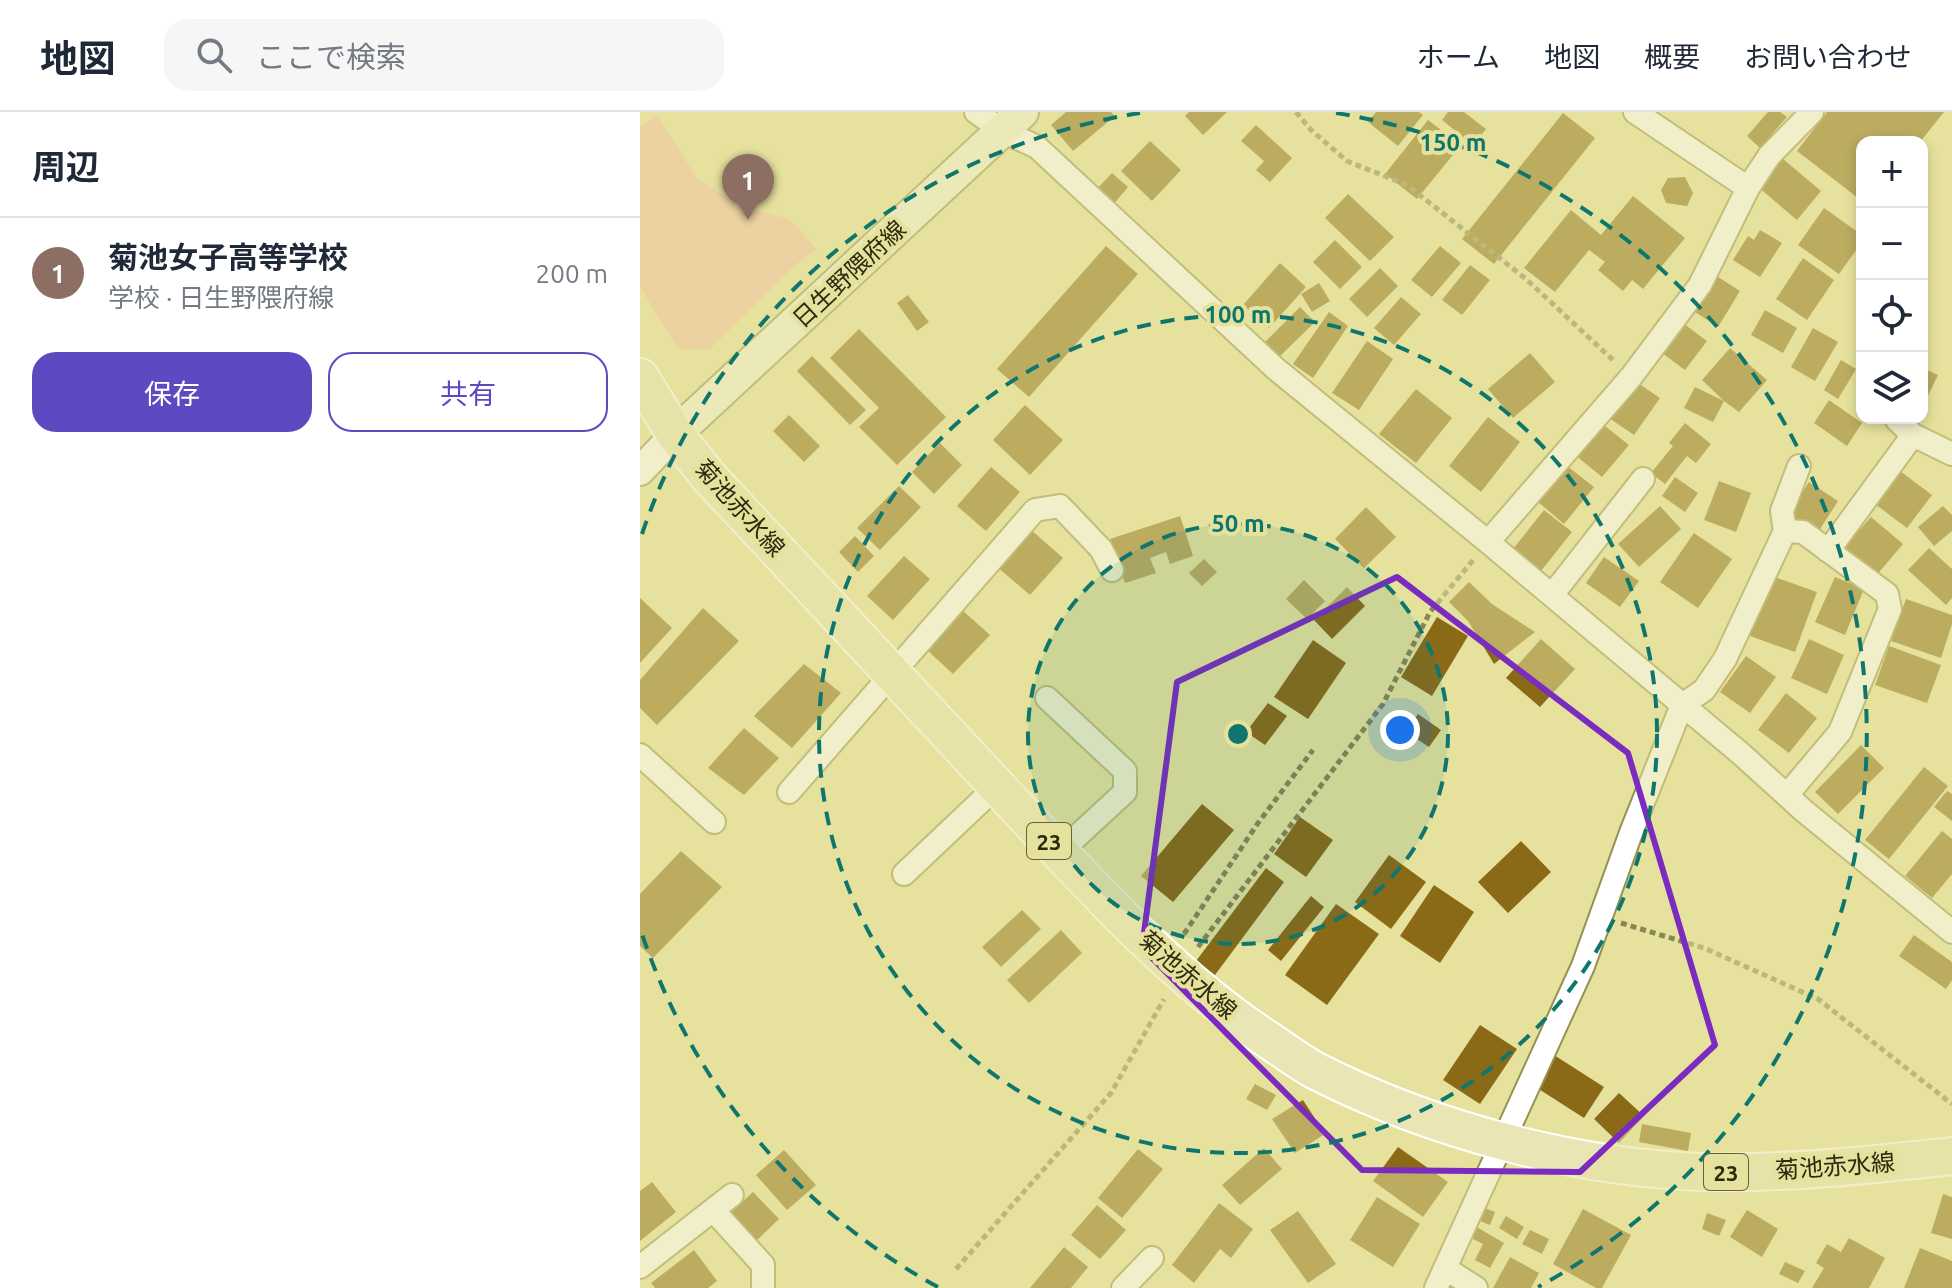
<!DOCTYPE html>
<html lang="ja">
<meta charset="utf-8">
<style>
:root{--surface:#fff;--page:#f6f6f7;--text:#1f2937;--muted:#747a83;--line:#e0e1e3;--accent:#5d49c1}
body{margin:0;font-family:Ubuntu,"Noto Sans JP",sans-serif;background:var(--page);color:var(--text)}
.controls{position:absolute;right:24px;top:24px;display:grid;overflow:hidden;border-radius:16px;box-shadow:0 4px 12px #0003}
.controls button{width:72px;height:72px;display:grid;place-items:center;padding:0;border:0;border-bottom:2px solid var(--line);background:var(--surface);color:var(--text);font:40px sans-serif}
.you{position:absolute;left:760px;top:618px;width:28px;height:28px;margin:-20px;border:6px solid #fff;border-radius:50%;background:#1a73e8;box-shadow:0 0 0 12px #1a73e833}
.badge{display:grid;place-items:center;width:52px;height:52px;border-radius:50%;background:var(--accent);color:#fff;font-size:26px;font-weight:700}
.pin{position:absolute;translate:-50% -66px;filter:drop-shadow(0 2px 4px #0008)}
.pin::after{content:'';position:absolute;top:42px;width:28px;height:24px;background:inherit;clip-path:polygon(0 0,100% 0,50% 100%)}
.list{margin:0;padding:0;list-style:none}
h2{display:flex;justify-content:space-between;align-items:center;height:104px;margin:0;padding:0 32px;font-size:34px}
h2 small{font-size:26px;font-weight:400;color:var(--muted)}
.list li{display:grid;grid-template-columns:52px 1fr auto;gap:24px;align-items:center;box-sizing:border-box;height:112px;padding:0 32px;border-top:2px solid var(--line)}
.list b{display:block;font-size:30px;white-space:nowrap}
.list p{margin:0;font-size:26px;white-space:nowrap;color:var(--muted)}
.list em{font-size:26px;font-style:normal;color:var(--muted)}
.actions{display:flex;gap:16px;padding:24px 32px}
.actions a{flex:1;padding:18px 0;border:2px solid var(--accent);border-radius:24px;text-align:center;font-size:28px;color:var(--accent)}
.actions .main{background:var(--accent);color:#fff}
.icon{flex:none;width:44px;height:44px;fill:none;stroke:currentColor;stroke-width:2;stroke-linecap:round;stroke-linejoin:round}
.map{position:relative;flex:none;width:1312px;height:1176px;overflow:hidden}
header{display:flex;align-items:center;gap:48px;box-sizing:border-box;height:112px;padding:0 40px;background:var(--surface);border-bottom:2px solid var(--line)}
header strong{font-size:38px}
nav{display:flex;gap:44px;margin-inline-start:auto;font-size:28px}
.search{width:560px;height:72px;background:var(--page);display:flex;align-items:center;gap:20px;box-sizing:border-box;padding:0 28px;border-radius:24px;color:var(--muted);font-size:30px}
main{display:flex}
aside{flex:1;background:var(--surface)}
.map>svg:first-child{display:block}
.green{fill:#f5bfa7}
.building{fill:#8b6a17}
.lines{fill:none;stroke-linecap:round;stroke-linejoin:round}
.minor-casing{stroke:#969250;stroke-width:26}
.tertiary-casing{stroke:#969250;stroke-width:32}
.secondary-casing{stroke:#969250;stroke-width:36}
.primary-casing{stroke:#fff;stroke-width:40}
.path{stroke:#898655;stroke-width:5;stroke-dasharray:6 4;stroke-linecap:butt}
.minor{stroke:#fff;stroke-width:22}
.tertiary{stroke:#fff;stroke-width:28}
.secondary{stroke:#f4f2da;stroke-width:32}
.primary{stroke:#e9e5b5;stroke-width:36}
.marked{fill:none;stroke:#7b2cbf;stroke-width:6;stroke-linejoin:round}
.ring{fill:none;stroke:#0f766e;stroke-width:4;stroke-dasharray:14 10}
.labels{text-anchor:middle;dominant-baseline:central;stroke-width:8;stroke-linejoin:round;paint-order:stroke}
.shield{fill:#e6e29d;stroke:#64623a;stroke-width:2}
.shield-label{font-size:22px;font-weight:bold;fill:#2d2b0f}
.street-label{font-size:24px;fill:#2d2b0f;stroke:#e6e29d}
.centre{fill:#0f766e;stroke:#e6e29d;stroke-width:4}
.ring-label{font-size:24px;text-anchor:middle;font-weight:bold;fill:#0f766e;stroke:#e6e29d;stroke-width:8;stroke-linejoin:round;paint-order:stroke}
</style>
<header>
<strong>地図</strong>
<div class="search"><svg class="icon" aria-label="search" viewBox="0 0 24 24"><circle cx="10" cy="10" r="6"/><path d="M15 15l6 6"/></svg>ここで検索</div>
<nav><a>ホーム</a><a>地図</a><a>概要</a><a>お問い合わせ</a></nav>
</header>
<main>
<aside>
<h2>周辺<small></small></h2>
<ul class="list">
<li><span class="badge" style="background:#8d6e63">1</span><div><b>菊池女子高等学校</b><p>学校 · 日生野隈府線</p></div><em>200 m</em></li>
</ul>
<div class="actions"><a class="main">保存</a><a>共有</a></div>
</aside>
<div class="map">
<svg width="1312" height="1176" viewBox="0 0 1312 1176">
<rect width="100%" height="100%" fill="#e6e29d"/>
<path class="green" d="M17,3L57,66L102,95L149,107L177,137L155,153L70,237H38L0,175V15Z"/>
<path class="building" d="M426,0H471L475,4L433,39L411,13Z
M549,0H587L563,23L545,4Z
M736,0H779L783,3L758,34L728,10Z
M808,0H824L846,17L833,33L802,8Z
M1128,0H1140L1147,5L1120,36L1107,24Z
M1187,0H1304L1280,30H1222V89L1157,39Z
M923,1L955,26L854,152L822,127Z
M788,8L821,33L777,87L745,62Z
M616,13L652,46L630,70L616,58L624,49L601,29Z
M510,29L541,58L512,89L481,59Z
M1142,46L1181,79L1157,108L1118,75Z
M472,61L488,75L472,94L455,79Z
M1045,65L1053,81L1047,94L1026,91L1021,78L1028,66Z
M708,82L754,125L730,149L685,106Z
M993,84L1045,126L1003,177L992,168L983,179L958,158L965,150L949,138L915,180L884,156L931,98L961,123Z
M1184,96L1222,123V130L1199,162L1158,133Z
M1120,118L1142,131L1120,165L1093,148L1108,124L1114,128Z
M695,128L722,155L700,177L673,150Z
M466,134L498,162L389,285L357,257Z
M800,134L821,151L792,185L771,168Z
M1163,146L1194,168L1167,208L1136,187Z
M640,151L666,175L629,216L603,193Z
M830,153L850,168L822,203L802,188Z
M740,156L758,174L727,205L709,187Z
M1075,163L1100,179L1078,215L1052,198Z
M679,171L690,189L672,200L661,182Z
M268,183L289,210L277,219L257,191Z
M761,185L781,202L754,233L734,216Z
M660,195L675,210L637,247L622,233Z
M1125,198L1157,216L1143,241L1111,223Z
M689,200L708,214L673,266L653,252Z
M1040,209L1067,229L1045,258L1018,238Z
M1173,216L1198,230L1175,269L1151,255Z
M219,217L306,305L257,353L219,315L239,296L190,246Z
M727,229L753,247L719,298L692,281Z
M1090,236L1127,268L1099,300L1084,289L1062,268Z
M890,241L915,270L873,306L848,277Z
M172,244L226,298L210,313L157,259Z
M1201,248L1216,257L1198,287L1184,278Z
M1282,256L1298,263L1282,296Z
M995,269L1020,286L994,323L969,306Z
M1055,275L1084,289L1073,310L1044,296Z
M776,277L812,306L776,351L739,322Z
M1189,288L1222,311L1207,334L1174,311Z
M385,293L423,328L390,363L353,328Z
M149,303L180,334L164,350L133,319Z
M848,305L880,330L841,380L809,354Z
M960,310L989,333L962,365L934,342Z
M1045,311L1071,332L1056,351L1047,344L1025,372L1011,361L1033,334L1029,331Z
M300,331L322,353L294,382L272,360Z
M926,353L954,375L924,412L897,389Z
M351,355L380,380L346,419L317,394Z
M1260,359L1292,383L1267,416L1235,392Z
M1035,365L1058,381L1045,400L1022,384Z
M1079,369L1111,381L1096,420L1064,408Z
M1169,370L1198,389L1177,422L1147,403Z
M259,374L281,395L240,438L217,416Z
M1020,394L1041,417L999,455L978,432Z
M1303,394L1312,403V419L1294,434L1278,415Z
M726,395L756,425L724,456L695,427Z
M904,398L932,420L901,459L873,437Z
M540,404L553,444L530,452L526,440L510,446L516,461L485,471L470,427Z
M1231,405L1263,432L1235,465L1202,438Z
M389,416L423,446L390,483L356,454Z
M1054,421L1092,447L1058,496L1020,470Z
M215,424L234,444L218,460L199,440Z
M1289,436L1312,457V486L1306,493L1268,458Z
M264,444L290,467L253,508L227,484Z
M964,445L999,469L980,495L946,471Z
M564,447L577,460L562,474L549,461Z
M1132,464L1177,480L1155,540L1110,524Z
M1195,465L1224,477L1205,523L1175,510Z
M664,468L685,489L667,507L646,487Z
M829,470L852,492L895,520L854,552L828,509L809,490Z
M707,475L725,494L692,527L674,508Z
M0,486L32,516L0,551Z
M1266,487L1312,503V512L1301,546L1251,529Z
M63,496L99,529L17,613L0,596V568Z
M322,498L350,523L313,562L286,537Z
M797,505L828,524L792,584L761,565Z
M901,527L935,557L900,595L866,566Z
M1169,527L1204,543L1187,582L1151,566Z
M673,528L706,551L668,607L634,585Z
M1249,534L1301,553L1287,591L1235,573Z
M1106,544L1136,565L1110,601L1080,580Z
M164,552L201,581L152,636L114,604Z
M1146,581L1177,606L1149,641L1118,618Z
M628,591L647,604L625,633L606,620Z
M778,602L801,618L789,635L766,620Z
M104,616L139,646L104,683L68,656Z
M1221,633L1244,656L1198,702L1175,680Z
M1284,655L1308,674L1249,747L1225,728Z
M1307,679L1312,682V709L1294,695Z
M562,692L594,718L533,790L501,764Z
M660,705L693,728L666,765L634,742Z
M1302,719L1312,727V762L1292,786L1265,764Z
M881,729L911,760L868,801L838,770Z
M41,739L82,775L13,846L0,834V782Z
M749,743L786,770L751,817L715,790Z
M626,756L644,770L575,863L556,849Z
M794,773L834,800L800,851L760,824Z
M671,784L684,795L641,849L628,838Z
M696,792L739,822L687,893L645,863Z
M382,798L401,817L361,855L342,835Z
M421,818L442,841L389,891L367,868Z
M1274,823L1312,850V868L1306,877L1259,844Z
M840,913L877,937L840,992L803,968Z
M914,943L964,975L944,1006L894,974Z
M615,972L636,983L627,998L606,987Z
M979,981L1004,1004L979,1031L954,1007Z
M663,988L685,1022L655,1041L632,1007Z
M1002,1012L1051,1021L1048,1039L999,1030Z
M758,1035L808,1070L783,1105L733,1069Z
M624,1036L642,1057L600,1093L582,1073Z
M498,1037L523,1057L482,1106L458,1086Z
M144,1038L176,1073L147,1098L116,1063Z
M12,1070L36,1100L0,1129V1079Z
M113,1080L139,1107L114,1131L88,1103Z
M1303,1082L1312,1085V1127L1291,1121Z
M737,1085L780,1112L753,1155L710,1128Z
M579,1091L613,1117L591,1146L580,1137L554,1171L532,1153Z
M457,1093L486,1118L460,1147L431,1123Z
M837,1093L855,1100L850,1113L832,1106Z
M943,1097L991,1123L962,1176H956L913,1152Z
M1107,1098L1138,1117L1122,1145L1090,1125Z
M658,1099L696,1152L668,1171L630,1118Z
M1067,1101L1086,1108L1079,1124L1062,1117Z
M866,1104L884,1115L877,1127L859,1116Z
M835,1114L864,1131L850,1156L835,1148L843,1132L829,1125Z
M890,1118L909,1127L902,1142L882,1132Z
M1209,1126L1245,1146L1229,1176H1172L1184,1156L1176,1151L1187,1132L1201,1140Z
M424,1135L448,1155L431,1176H390Z
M1280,1136L1312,1149V1176H1264Z
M54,1138L77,1169L68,1176H15L11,1171Z
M870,1145L899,1161L891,1176H853Z
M1145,1150L1165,1159L1158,1171L1139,1162Z"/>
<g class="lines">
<defs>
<path id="minor" d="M336,0L363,19L397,35L636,257L848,430L1100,641L1164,699L1312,820
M995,0L1108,76
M1257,308L1273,323L1312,342
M1145,419L1142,399L1159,354
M848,430L991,265L1060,173L1108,76L1129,44L1172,0
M1188,439L1273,323
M912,483L1003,367
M407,586L485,659V680L420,740
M0,643L74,710
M149,680L395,398L420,394L461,437L472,458
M264,762L357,674
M73,1098L123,1153V1174
M0,1155L92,1083
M805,1156L836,1176
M483,1176L512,1146
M796,1176L943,854L992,718L1042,593L1064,578L1085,547L1145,419L1163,420L1247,482L1250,497L1200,620L1147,683"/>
<path id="tertiary" d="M0,359L35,322"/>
<path id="secondary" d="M35,322L382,0"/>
<path id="primary" d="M0,265L35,322L69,365C174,477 278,590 383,702C460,783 533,865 627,927C644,938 660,951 678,960C793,1018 935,1056 1063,1060C1147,1062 1229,1053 1312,1044"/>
</defs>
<use href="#minor" class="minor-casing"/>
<use href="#tertiary" class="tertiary-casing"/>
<use href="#secondary" class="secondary-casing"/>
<use href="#primary" class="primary-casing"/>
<path class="path" d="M656,0L671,18L707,49L767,73L886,167L974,249
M981,811L1064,836L1178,887L1312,992
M544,822L618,711L673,638
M558,835L743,592L790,500L834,447
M316,1157L471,981L524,887"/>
<use href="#minor" class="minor"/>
<use href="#tertiary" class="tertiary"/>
<use href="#secondary" class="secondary"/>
<use href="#primary" class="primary"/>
</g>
<path d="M0 0H1312V1176H0ZM757,465L988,641L1075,933L940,1060L722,1058L502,836L537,570Z" fill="#e6e29d" fill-opacity=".55" fill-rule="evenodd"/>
<path class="marked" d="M757,465L988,641L1075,933L940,1060L722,1058L502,836L537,570Z"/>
<circle cx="598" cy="622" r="210" fill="#0f766e" fill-opacity=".12"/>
<g class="ring">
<circle cx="598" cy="622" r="210"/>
<circle cx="598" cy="622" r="419"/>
<path d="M298 1175A629 629 0 0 1 2 822M2 422A629 629 0 0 1 500 1M696 1A629 629 0 0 1 898 1175"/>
</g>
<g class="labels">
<g class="shield">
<rect x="387" y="711" width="44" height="36" rx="6"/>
<rect x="1064" y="1042" width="44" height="36" rx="6"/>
</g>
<g class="shield-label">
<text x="409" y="729">23</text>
<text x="1086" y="1060">23</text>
</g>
<g class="street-label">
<text transform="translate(209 162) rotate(-43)">日生野隈府線</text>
<text transform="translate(100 396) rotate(48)">菊池赤水線</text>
<text transform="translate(548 863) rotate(41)">菊池赤水線</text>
<text transform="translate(1195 1054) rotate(-4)">菊池赤水線</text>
</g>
</g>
<circle cx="598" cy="622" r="12" class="centre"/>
<g class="ring-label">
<text x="813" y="39">150 m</text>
<text x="598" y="211">100 m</text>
<text x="598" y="420">50 m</text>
</g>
</svg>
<div class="controls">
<button>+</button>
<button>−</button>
<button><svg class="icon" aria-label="locate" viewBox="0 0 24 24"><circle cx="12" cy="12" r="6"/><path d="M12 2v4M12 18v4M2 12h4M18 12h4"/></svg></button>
<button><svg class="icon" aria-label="layers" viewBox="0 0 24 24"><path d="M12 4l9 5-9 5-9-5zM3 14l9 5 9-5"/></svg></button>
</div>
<div class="you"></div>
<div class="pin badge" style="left:108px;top:108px;background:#8d6e63">1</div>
</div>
</main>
